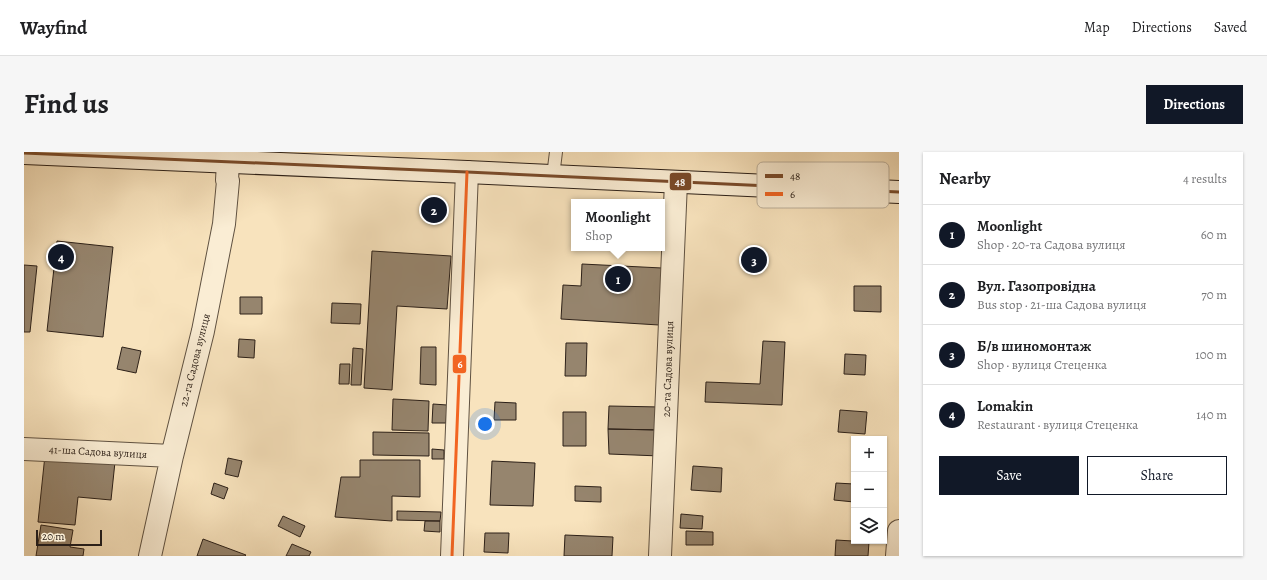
<!DOCTYPE html>
<meta charset="utf-8">
<style>
:root{--surface:#fff;--page:#f6f6f6;--text:#202124;--muted:#757577;--line:#e0e0e0;--accent:#111827}
body{margin:0;font-family:Alegreya,serif;background:var(--page);color:var(--text)}
.controls{position:absolute;right:12px;bottom:12px;display:grid;overflow:hidden;border-radius:0px;box-shadow:0 1px 3px #0004}
.controls button{width:36px;height:36px;display:grid;place-items:center;padding:0;border:0;border-bottom:1px solid var(--line);background:var(--surface);color:var(--text);font:20px sans-serif}
.scale{position:absolute;left:12px;bottom:10px;width:66px;box-sizing:border-box;padding-left:4px;border:2px solid #2c2018;border-top:0;font-size:11px;line-height:14px;white-space:nowrap;color:#2c2018;-webkit-text-stroke:3px #faedd4;paint-order:stroke}
.you{position:absolute;left:461px;top:272px;width:14px;height:14px;margin:-10px;border:3px solid #fff;border-radius:50%;background:#1a73e8;box-shadow:0 0 0 6px #1a73e833}
.badge{display:grid;place-items:center;width:26px;height:26px;border-radius:50%;background:var(--accent);color:#fff;font-size:13px;font-weight:700}
.pin{position:absolute;translate:-50% -50%;border:2px solid #fff;box-shadow:0 1px 4px #0006}
.popup{position:absolute;left:547px;top:47px;width:94px;height:52px;box-sizing:border-box;display:grid;place-content:center;border-radius:0px;background:var(--surface);filter:drop-shadow(0 1px 3px #0005);font-size:13px;white-space:nowrap;color:var(--muted)}
.popup b{font-size:15px;color:var(--text)}
.popup::after{content:'';position:absolute;left:50%;top:100%;margin-left:-8px;border:8px solid transparent;border-top-color:var(--surface)}
.list{margin:0;padding:0;list-style:none}
h2{display:flex;justify-content:space-between;align-items:center;height:52px;margin:0;padding:0 16px;font-size:17px}
h2 small{font-size:13px;font-weight:400;color:var(--muted)}
.list li{display:grid;grid-template-columns:26px 1fr auto;gap:12px;align-items:center;box-sizing:border-box;height:60px;padding:0 16px;border-top:1px solid var(--line)}
.list b{display:block;font-size:15px;white-space:nowrap}
.list p{margin:0;font-size:13px;white-space:nowrap;color:var(--muted)}
.list em{font-size:13px;font-style:normal;color:var(--muted)}
.actions{display:flex;gap:8px;padding:12px 16px}
.actions a{flex:1;padding:9px 0;border:1px solid var(--accent);border-radius:0px;text-align:center;font-size:14px;color:var(--accent)}
.actions .main{background:var(--accent);color:#fff}
.icon{flex:none;width:22px;height:22px;fill:none;stroke:currentColor;stroke-width:2;stroke-linecap:round;stroke-linejoin:round}
.map{position:relative;flex:none;width:875px;height:404px;overflow:hidden;border-radius:0px}
header{display:flex;align-items:center;gap:24px;box-sizing:border-box;height:56px;padding:0 20px;background:var(--surface);border-bottom:1px solid var(--line)}
header strong{font-size:19px}
nav{display:flex;gap:22px;margin-inline-start:auto;font-size:14px}
.intro{display:flex;align-items:center;justify-content:space-between;box-sizing:border-box;height:96px;padding:0 24px}
h1{margin:0;font-size:28px}
.button{padding:10px 18px;border-radius:0px;background:var(--accent);color:#fff;font-size:14px;font-weight:700}
main{display:flex;gap:24px;padding:0 24px}
aside{flex:1;background:var(--surface);border-radius:0px;box-shadow:0 1px 3px #0004}
.map>svg:first-child{display:block}
.building{fill:#96856e;stroke:#2c2018}
.lines{fill:none;stroke-linecap:round;stroke-linejoin:round}
.lane-casing{stroke:#5f5141;stroke-width:14}
.street-casing{stroke:#5f5141;stroke-width:24}
.secondary-casing{stroke:#2c2018;stroke-width:24}
.lane{stroke:#faedd4;stroke-width:12}
.street{stroke:#faedd4;stroke-width:22}
.secondary{stroke:#faedd4;stroke-width:22}
.bus-1-casing{stroke:#faedd4;stroke-width:6}
.bus-2-casing{stroke:#faedd4;stroke-width:6}
.bus-1{stroke:#7a4b2a;stroke-width:3}
.bus-2{stroke:#f26522;stroke-width:3}
.labels{text-anchor:middle;dominant-baseline:central;stroke-width:4;stroke-linejoin:round;paint-order:stroke}
.street-label{font-size:11px;fill:#2c2018;stroke:#faedd4}
.key{fill:#faedd4;stroke:#bcb09c;stroke-width:1}
.key-label{font-size:11px;fill:#2c2018}
.line-badge{stroke:#faedd4;stroke-width:1.5}
.badge-label{font-size:11px;text-anchor:middle;font-weight:bold;fill:#fff}
</style>
<header>
<strong>Wayfind</strong>
<nav><a>Map</a><a>Directions</a><a>Saved</a></nav>
</header>
<div class="intro"><h1>Find us</h1><a class="button">Directions</a></div>
<main>
<div class="map">
<svg width="875" height="404" viewBox="0 0 875 404">
<rect width="100%" height="100%" fill="#f8e3bd"/>
<filter id="stains"><feTurbulence type="fractalNoise" baseFrequency=".005" numOctaves="4"/><feColorMatrix values="0 0 0 0 .2 0 0 0 0 .09 0 0 0 0 .02 0 0 0 .5 -.17"/></filter>
<radialGradient id="worn" r=".72"><stop offset=".6" stop-color="#630" stop-opacity="0"/><stop offset="1" stop-color="#630" stop-opacity=".3"/></radialGradient>
<path class="building" d="M33,89L89,95L79,185L23,179Z
M348,99L427,104L423,157L373,154L368,238L340,236Z
M558,112L638,116L635,173L537,167L539,133L557,134Z
M0,113L13,114L6,180H0Z
M830,134H857V160L830,159Z
M216,145H238V162H216Z
M308,151L337,152L336,172L307,171Z
M215,187L231,188L230,206L214,205Z
M739,189L761,190L758,253L681,250L682,230L736,232Z
M542,191H563L562,224H541Z
M98,195L117,199L112,221L93,217Z
M397,195H412V233L396,232Z
M329,196L339,197L337,233H327Z
M821,202L842,203L841,223L820,222Z
M316,212H326L325,232H315Z
M369,247L405,249L404,279L368,278Z
M471,250L492,251V268H470Z
M409,252L423,253L422,271H408Z
M585,254L637,255V278L584,277Z
M816,258L843,260L841,282L814,280Z
M539,260H562V294H539Z
M584,277L637,278L636,304L585,302Z
M349,280L405,281V304L349,303Z
M408,297L420,298V307H408Z
M21,303L91,310L87,348L54,345L51,373L14,370Z
M204,306L218,309L214,325L201,322Z
M336,308H396V345L368,344V369L311,365L317,325H336Z
M468,309L511,311L509,354L466,353Z
M669,314L698,316L697,340L667,338Z
M190,331L204,336L200,347L187,342Z
M812,331L830,332V350L810,348Z
M551,334L577,335V350L551,349Z
M373,359L417,360L416,369L373,368Z
M657,362L679,364L678,377L656,376Z
M259,364L281,374L276,385L254,374Z
M401,369H416V380L400,379Z
M17,373L49,378L46,395L60,397L59,404H12Z
M662,379L689,380V393H662Z
M461,381H485L484,401L460,400Z
M541,383L589,385L588,404H540Z
M179,387L222,403L221,404H173Z
M812,388L845,390L844,404H811Z
M268,392L287,400L285,404H262Z"/>
<g class="lines">
<defs>
<path id="lane" d="M529,24L532,0"/>
<path id="street" d="M0,297L148,304
M126,404L148,304L179,179L200,72L204,29L203,28L204,10
M428,404L443,20
M636,404L652,30
M873,404L875,379"/>
<path id="secondary" d="M0,1L443,20L875,40"/>
</defs>
<use href="#lane" class="lane-casing"/>
<use href="#street" class="street-casing"/>
<use href="#secondary" class="secondary-casing"/>
<use href="#lane" class="lane"/>
<use href="#street" class="street"/>
<use href="#secondary" class="secondary"/>
<defs>
<path id="bus-1" d="M0,1L443,20L875,40"/>
<path id="bus-2" d="M428,404L443,20"/>
</defs>
<use href="#bus-1" class="bus-1-casing"/>
<use href="#bus-2" class="bus-2-casing"/>
<use href="#bus-1" class="bus-1"/>
<use href="#bus-2" class="bus-2"/>
</g>
<g class="labels">
<g class="street-label">
<text transform="translate(171 208) rotate(-76)">22-га Садова вулиця</text>
<text transform="translate(644 217) rotate(-88)">20-та Садова вулиця</text>
<text transform="translate(74 300) rotate(3)">41-ша Садова вулиця</text>
</g>
</g>
<rect x="733" y="10" width="132" height="46" rx="6" class="key"/>
<rect x="741" y="22" width="18" height="4" fill="#7a4b2a"/>
<rect x="741" y="40" width="18" height="4" fill="#f26522"/>
<g class="key-label">
<text x="766" y="28">48</text>
<text x="766" y="46">6</text>
</g>
<g class="line-badge">
<rect x="645" y="20" width="23" height="19" rx="4" fill="#7a4b2a"/>
<rect x="428" y="202" width="15" height="20" rx="4" fill="#f26522"/>
</g>
<g class="badge-label">
<text x="656" y="34">48</text>
<text x="436" y="216">6</text>
</g>
<rect width="100%" height="100%" filter="url(#stains)"/>
<rect width="100%" height="100%" fill="url(#worn)"/>
</svg>
<div class="controls">
<button>+</button>
<button>−</button>
<button><svg class="icon" aria-label="layers" viewBox="0 0 24 24"><path d="M12 4l9 5-9 5-9-5zM3 14l9 5 9-5"/></svg></button>
</div>
<div class="scale">20 m</div>
<div class="you"></div>
<div class="pin badge" style="left:594px;top:127px">1</div>
<div class="popup"><b>Moonlight</b>Shop</div>
<div class="pin badge" style="left:410px;top:58px">2</div>
<div class="pin badge" style="left:730px;top:108px">3</div>
<div class="pin badge" style="left:37px;top:105px">4</div>
</div>
<aside>
<h2>Nearby<small>4 results</small></h2>
<ul class="list">
<li><span class="badge">1</span><div><b>Moonlight</b><p>Shop · 20-та Садова вулиця</p></div><em>60 m</em></li>
<li><span class="badge">2</span><div><b>Вул. Газопровідна</b><p>Bus stop · 21-ша Садова вулиця</p></div><em>70 m</em></li>
<li><span class="badge">3</span><div><b>Б/в шиномонтаж</b><p>Shop · вулиця Стеценка</p></div><em>100 m</em></li>
<li><span class="badge">4</span><div><b>Lomakin</b><p>Restaurant · вулиця Стеценка</p></div><em>140 m</em></li>
</ul>
<div class="actions"><a class="main">Save</a><a>Share</a></div>
</aside>
</main>
